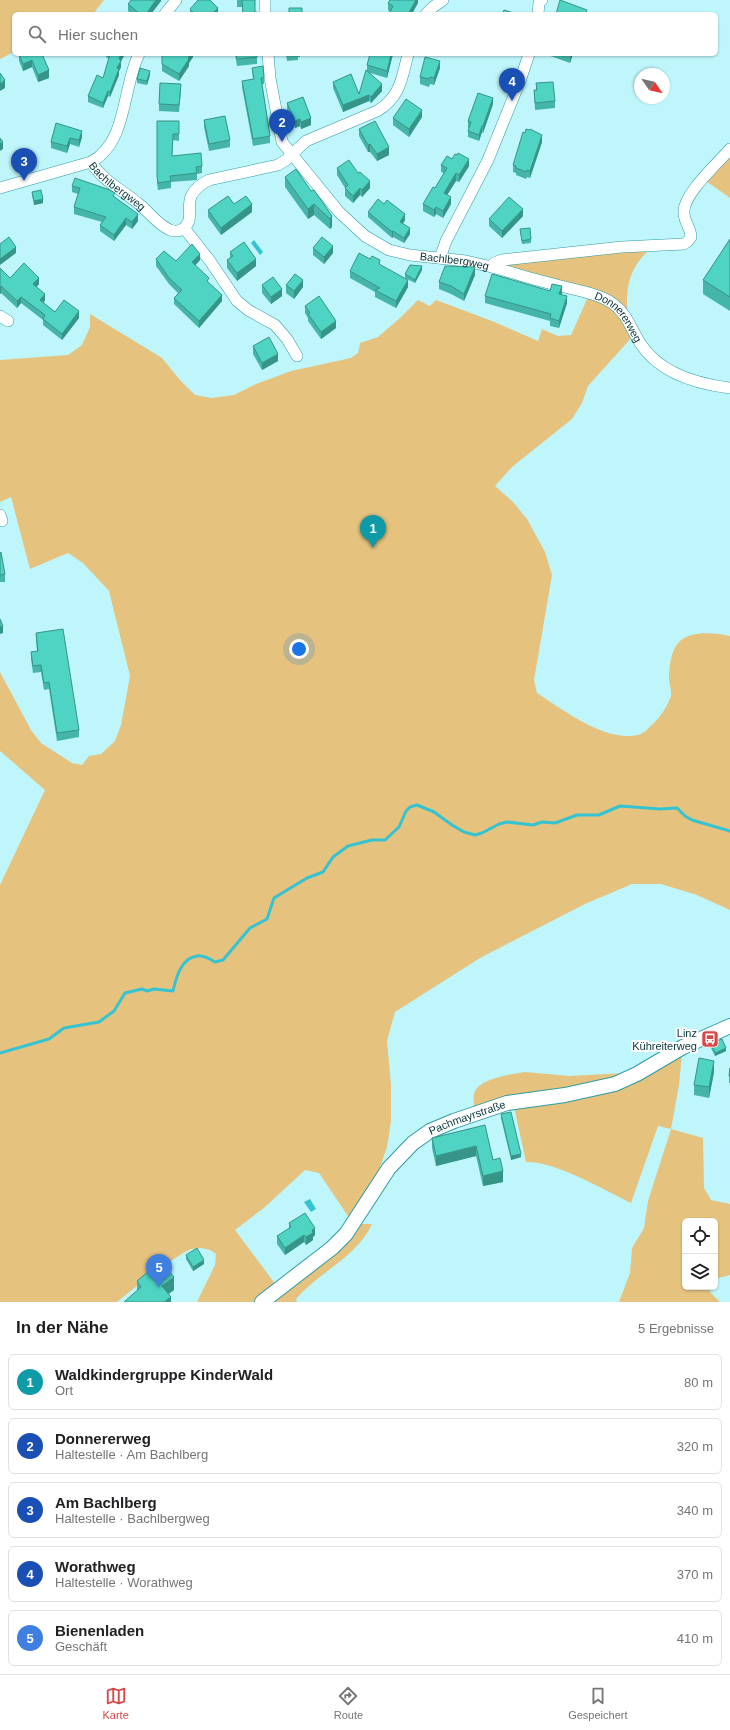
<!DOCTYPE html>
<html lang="de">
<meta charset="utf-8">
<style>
:root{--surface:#fff;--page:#f2f2f2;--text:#202124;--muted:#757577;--line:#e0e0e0;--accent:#d64747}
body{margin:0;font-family:Helvetica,sans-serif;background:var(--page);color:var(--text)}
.controls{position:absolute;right:12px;bottom:12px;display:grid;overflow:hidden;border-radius:6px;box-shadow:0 1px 3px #0004}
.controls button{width:36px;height:36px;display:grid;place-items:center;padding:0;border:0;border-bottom:1px solid var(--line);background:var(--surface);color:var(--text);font:20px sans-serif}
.compass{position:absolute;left:634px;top:68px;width:36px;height:36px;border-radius:50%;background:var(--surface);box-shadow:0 1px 3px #0004;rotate:124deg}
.you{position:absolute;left:299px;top:649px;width:14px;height:14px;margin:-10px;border:3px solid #fff;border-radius:50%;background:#1a73e8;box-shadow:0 0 0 6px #1a73e833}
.badge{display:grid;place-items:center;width:26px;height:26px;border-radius:50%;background:var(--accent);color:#fff;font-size:13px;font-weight:700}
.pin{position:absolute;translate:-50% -33px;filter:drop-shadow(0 1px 2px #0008)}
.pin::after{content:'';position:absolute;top:21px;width:14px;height:12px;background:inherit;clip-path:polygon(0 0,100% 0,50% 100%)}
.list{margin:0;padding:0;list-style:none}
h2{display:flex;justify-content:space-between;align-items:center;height:52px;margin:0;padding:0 16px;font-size:17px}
h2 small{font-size:13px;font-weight:400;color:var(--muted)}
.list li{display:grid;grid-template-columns:26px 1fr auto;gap:12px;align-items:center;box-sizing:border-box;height:56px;margin:0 8px 8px;padding:0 8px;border:1px solid var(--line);border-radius:6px}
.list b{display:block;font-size:15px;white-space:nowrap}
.list p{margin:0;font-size:13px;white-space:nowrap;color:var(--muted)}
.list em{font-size:13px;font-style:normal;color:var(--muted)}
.icon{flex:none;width:22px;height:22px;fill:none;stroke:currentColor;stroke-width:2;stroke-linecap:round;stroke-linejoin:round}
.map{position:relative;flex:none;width:730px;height:1302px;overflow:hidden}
.search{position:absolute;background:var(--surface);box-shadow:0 1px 3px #0004;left:12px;right:12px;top:12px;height:44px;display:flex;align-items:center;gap:10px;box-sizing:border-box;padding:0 14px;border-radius:6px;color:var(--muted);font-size:15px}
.sheet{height:372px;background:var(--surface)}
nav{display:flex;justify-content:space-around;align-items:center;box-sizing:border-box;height:56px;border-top:1px solid var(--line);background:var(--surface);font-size:11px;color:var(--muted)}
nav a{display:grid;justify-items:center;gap:2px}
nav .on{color:var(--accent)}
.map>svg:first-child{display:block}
.green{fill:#e5c37f}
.water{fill:#36c3d1}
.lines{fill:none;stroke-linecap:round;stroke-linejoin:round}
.stream{stroke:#36c3d1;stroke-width:3}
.minor-casing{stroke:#2f9aa4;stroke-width:12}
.tertiary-casing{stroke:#2f9aa4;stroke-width:16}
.minor{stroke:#fff;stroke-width:11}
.tertiary{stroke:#fff;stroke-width:14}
.wall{fill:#44b5a8}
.shaded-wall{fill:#379488}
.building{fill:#4fd3c3;stroke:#379488}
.labels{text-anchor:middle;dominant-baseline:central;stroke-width:4;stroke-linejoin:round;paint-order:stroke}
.street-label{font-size:11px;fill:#08363a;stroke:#fff}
.poi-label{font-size:11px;fill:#08363a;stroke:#fff;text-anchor:end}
</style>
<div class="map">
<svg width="730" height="1302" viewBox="0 0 730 1302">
<rect width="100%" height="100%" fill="#bef6fb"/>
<path class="green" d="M0,0H104L93,14H14V52L0,59Z
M730,154V198L706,181Z
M648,251C628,270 625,290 628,317L622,308L498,265L597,253Z
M588,297L612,306L633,336L588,386L582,403L572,419L512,467L495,486L513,502L527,519L545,552L552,575L534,680L537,693C563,710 609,745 641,734C646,732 649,727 653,724C661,716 667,707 671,696C672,691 669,684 669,678C669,667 671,649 680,641C692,630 715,633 730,636V910L697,895L661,884H632L585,904L480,958L395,1012L387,1041L391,1085V1121L387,1147L378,1173L350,1219L319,1173L305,1170L265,1207L235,1230L276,1285L254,1302H197L215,1265L216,1254L210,1250L201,1248L191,1249L183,1253L153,1273L117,1302H0V885L45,790L0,751V672L31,730L41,743L72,763L82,765L89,756L101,754L115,741L121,725L130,676L109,591L83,563L68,553L30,569L11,497L0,502V360L68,355L82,345L90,327V314L162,358L180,380L195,395L212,398L234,395L256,384L291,371L351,358L358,353L360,343L378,337L400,318L418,300L430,306L436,300L492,321L538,341L542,329L558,336L571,335Z
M682,1054L679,1085L671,1129L703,1138L704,1188L711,1200L730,1204V1275L715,1279V1221H685V1287H710V1292L720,1302H619L630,1273L632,1248L644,1228L648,1201L671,1129L658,1126L631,1203C604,1190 555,1161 526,1162L514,1107L547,1103Z
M525,1072L569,1076L626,1073L593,1082L487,1102L474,1107C474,1103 473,1097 474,1094C478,1078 512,1074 525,1072Z
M361,1224H372C357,1257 319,1272 296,1299L297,1302H272L344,1246Z"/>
<path class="water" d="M254,240L263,252L260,255L251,243Z
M310,1199L316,1209L311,1212L304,1202Z"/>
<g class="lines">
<path class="stream" d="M0,1053L49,1039L64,1028L99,1022L114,1011L125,993L142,989L147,991L154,989L173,991C176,978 181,958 197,956C203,955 210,959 215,962L223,960L250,928L267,919L274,898L307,878L323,872L333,857L348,846L372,840H385L399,827L406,811L410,807L417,805L434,812L452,825L464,832L475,835L482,833L499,824L507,822L533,825L542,822L555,823L577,815H599L620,806L660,809L677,808L685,816L692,820L730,831"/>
<defs>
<g id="minor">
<path d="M265,0V14"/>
<path d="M165,14L176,0"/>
<path d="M426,14L433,7L443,0"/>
<path d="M538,14L539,3L542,0"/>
<path id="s1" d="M268,54L270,78L282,142L339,212L365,236L389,250L410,255L466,261L492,267L494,263L502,260L622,247L684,244L688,241L691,237C691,228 684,222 684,213C682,195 718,163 730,149"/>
<path id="s2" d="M91,162C103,181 122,190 139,204C149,212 158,225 170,230C174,232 181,231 184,228C199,216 175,197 209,180L278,165L286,160L306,141L377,111C400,98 402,78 408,54"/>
<path d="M0,188L91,162C128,142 122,88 139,54"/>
<path d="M184,228L210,261L237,301L248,310L275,325L287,339L297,356"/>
<path d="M440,258L446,241L488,160L520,81L529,54"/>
<path id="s3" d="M492,267C514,273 535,280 557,285C575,290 597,293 612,303C627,313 631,329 640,343C659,373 697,384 730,388"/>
<path d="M0,316L8,321"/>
<path d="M0,515L2,521"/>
</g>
<g id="tertiary">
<path id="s4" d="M262,1302L332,1248L346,1234L389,1168L413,1143L430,1131L454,1121L507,1103L565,1095L615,1084L637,1074L683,1047L730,1026"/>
</g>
</defs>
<use href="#minor" class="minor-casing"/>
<use href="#tertiary" class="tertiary-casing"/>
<use href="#minor" class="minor"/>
<use href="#tertiary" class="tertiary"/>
</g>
<path class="wall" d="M161,0V1L151,14H132L128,11V4Z
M237,0H255V12L258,14H243L242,7H237Z
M418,0V3L390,12L388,10V3Z
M190,9L218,14H190Z
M19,54H42L49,78L38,82L32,67L23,71L19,61Z
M106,54H125L121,61V67L119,71V75L110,97L108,96L103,108L88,102V96L103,78L109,59L106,57Z
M193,54V57L189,63V66L179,81L162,71V64Z
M235,54H257V64L237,66Z
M286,54H300V57H298V60L287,61Z
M375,54H393L387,78L370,73L382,91L371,103L369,101L343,112L333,88V82L359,94L367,71V65L375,56Z
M545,54H573L570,63Z
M252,68L264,77V84H262L270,136V143L253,146L242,87V81L253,79Z
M440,68L434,85L430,84L429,87L420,84V77Z
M150,75L147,85L137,83V79Z
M536,83L555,101V108L535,110L534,90H536Z
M181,91L179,112L159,111V104Z
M287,103L311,125L301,129L300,126L295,128L287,110Z
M493,104L483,133L482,132L479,141L468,137V131L469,128H468V121Z
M422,117L409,137L393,125V118Z
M204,120L230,140V147L209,151L204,127Z
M157,121H179V141L173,140L172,156L202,166V173L197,174V180L171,182V188L158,190L157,183Z
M56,123L82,137L79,147L70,144L67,153L51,148V142Z
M359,129L389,155L377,161L370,152H368L359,136Z
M542,142L530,178L527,177L526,179L516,175V173L513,172V165Z
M452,159L469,166L459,182L456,181L447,195L451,204L443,218L436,214L434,217L423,211V204L435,188L444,173L441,172V165Z
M337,168L358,173L370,188L362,197L360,195L353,203L345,196V188L337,175Z
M285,177L311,191L332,216V227L330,229L314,215L308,219L285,187Z
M72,186L115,197L138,221L132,229L126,225L114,241L100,231V225L102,222L74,214V207L78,194L72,192Z
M32,192L43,203L34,205L32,195Z
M234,204L252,212L221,235L208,217V210Z
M368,212L405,220L403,224L410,234L404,243L393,237L392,238L368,217Z
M523,216L502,238L489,226V219Z
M520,229L531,239V243L522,244Z
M730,239V311L703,294V280Z
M313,248L333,253L324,264L313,255Z
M230,252L256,266L237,281L227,268V260L230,258Z
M156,259L176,261L200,260L195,265L222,301L199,328L174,304V298L178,293L169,284L156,266Z
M380,265L408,287L396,308L375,297V292L350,278V271Z
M0,268L10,278L39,284L36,287L45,300L44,303L55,312L79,318L62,340L43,325V320L21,303L17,308L1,293L0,294Z
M422,270L415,283L405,278V274Z
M475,275L464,301L451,294L439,289V282Z
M262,285L282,296L271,304L262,293Z
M286,285L303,287L294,299L286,293Z
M550,291L562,293L561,295L567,303L559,328L550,326V321L485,303V296Z
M305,306L336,328L321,339L308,321V318L305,313Z
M253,346L278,361L262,370L253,354Z
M0,553L5,574V582H0Z
M36,633L79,730V737L57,741L49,689L44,690L41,672L33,673L31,659V652L37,651L36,640Z
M711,1044L726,1051L715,1056L711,1048Z
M730,1068V1083H729V1076Z
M714,1072L709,1098L694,1095V1085Z
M501,1114L521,1157L511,1160L501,1118Z
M485,1125L493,1160L503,1182L483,1186L476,1156L436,1166L432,1148V1138Z
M289,1223L315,1235L313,1237V1240L306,1245L304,1242L285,1255L277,1244V1236L289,1229Z
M186,1255L204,1264L193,1271L186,1259Z
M137,1281L174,1290L168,1294L171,1302L137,1291Z"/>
<path class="shaded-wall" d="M156,0H161V1L151,14H146Z
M416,0H418V3L412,14H408Z
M218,8V14H212Z
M121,54H125L119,65V59Z
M190,54H193V57L189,63V66L179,81V74Z
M391,54H393L387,78V71Z
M570,54H573L570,63Z
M32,60V67L23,71V64Z
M121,61V67L119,71V75L110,97V92L117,68Z
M440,61V68L434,85V78Z
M49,70V78L38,82V75Z
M150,71V75L147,85V81Z
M5,80V88L0,91V84Z
M382,84V91L371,103V97Z
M108,91V96L103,108V103Z
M369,95V101L343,112V105Z
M493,98V104L483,133V126Z
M422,110V117L409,137V129Z
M311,118V125L301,129V122Z
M300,119V126L295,128V121Z
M482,126V132L479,141V135Z
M82,131V137L79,147V140Z
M542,135V142L530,178V171Z
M70,138V144L67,153V146Z
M3,142V149L0,151V144Z
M370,144V152H368V145Z
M389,147V155L377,161V154Z
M469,159V166L459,182V175Z
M456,173V181L444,200V193Z
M370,181V188L362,197V190Z
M360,188V195L353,203V196Z
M451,197V204L443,218V211Z
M43,199V203L34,205V201Z
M252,204V212L221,235V228Z
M314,204V215L308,219V209Z
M436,207V214L434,217V210Z
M523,209V216L502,238V231Z
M138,214V221L132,229V222Z
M405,214V220L400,228V222Z
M332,216V227L330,229V219Z
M126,218V225L114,241V235Z
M410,228V234L404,243V238Z
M393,231V237L392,238V232Z
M333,246V253L324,264V257Z
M16,247V253L0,265V259Z
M200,254V260L192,269V262Z
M256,259V266L237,281V273Z
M422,266V270L415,283V280Z
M475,267V275L464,301V294Z
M39,278V284L33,291V284Z
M303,280V287L294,299V291Z
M408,280V287L396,308V301Z
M1,286V293L0,294V288Z
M562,286V293L559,301V294Z
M282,289V296L271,304V297Z
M45,294V300L40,307V300Z
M222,295V301L199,328V321Z
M567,296V303L559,328V321Z
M21,297V303L17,308V301Z
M79,311V318L62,340V334Z
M336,321V328L321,339V332Z
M278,354V361L262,370V363Z
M3,626V633L0,634V627Z
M726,1048V1051L715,1056V1053Z
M714,1061V1072L709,1098V1087Z
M476,1146V1156L436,1166V1156Z
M521,1154V1157L511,1160V1156Z
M503,1171V1182L483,1186V1176Z
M315,1228V1235L313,1237V1240L306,1245V1237L312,1230Z
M304,1235V1242L285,1255V1248Z
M204,1260V1264L193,1271V1267Z
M174,1277V1290L162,1299V1286Z
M171,1297V1302H164Z"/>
<path class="building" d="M131,0H156L146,14H140L128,4Z
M198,0H210L218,8L212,14H195L190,9Z
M242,0H255V12H257L258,14H243Z
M390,0H416L408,14H389L393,6L388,3Z
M560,0L587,10L585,14H556Z
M289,8H302V14H289Z
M504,10L517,14H502Z
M19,54H42L49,70L38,75L32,60L23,64Z
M110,54H121L119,59L121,61L117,68L119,69L110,92L108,91L103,103L88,96L97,75L103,78Z
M162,54H190L188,58L189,59L179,74L162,64Z
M236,54H257V57L237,59Z
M370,54L375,56V54H391L387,71L367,65Z
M425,57L440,61L434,78L430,77L429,79L420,77Z
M263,66L264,77L261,78L270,136L253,139L242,81L254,79L252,68Z
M140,68L150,71L147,81L137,79Z
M366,70L382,84L371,97L369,95L343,105L333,82L351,74L359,94Z
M0,73L5,80L0,84Z
M553,82L555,101L535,103L534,90H537L536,83Z
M160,83L181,84L179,105L159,104Z
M478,93L493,98L483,126H482L479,135L468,131L471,122L468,121Z
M303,97L311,118L301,122L300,119L295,121L287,103Z
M406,99L422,110L409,129L393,118Z
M225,116L230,140L209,144L204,120Z
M157,121H179V134H173L172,156L201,153L202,166L196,167L197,173L170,176L171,181L158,183L157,176Z
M375,121L389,147L377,154L370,144L368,145L359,129Z
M56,123L82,131L79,140L70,138L67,146L51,142Z
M526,129L529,130L530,129L542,135L530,171L527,170L526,172L516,168V166L513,165L523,132L525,133Z
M0,138L3,142L0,144Z
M458,153L469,159L459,175L456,173L444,193L451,197L443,211L436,207L434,210L423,204L433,187L435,188L447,168L441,165L447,156L452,159L455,154L457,155Z
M349,160L358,173L360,172L370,181L362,190L360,188L353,196L345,188L348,185L337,168Z
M296,169L311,191L314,190L332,216L330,219L314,204L308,209L285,177Z
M75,178L110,190L115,193L113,196L138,214L132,222L126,218L114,235L100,225L106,217L74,207L80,188L72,186Z
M41,190L43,199L34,201L32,192Z
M228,196L234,204L246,196L252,204L221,228L208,210Z
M509,197L523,209L502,231L489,219Z
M378,199L384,204L387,200L405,214L400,222L410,228L404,238L393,231L392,232L368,212Z
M530,228L531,239L522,241L520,229Z
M9,237L16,247L0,259V244Z
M322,237L333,246L324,257L313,248Z
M730,239V297L703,280Z
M244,242L256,259L237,273L227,260L233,256L230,252Z
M192,244L200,254L192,262L209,278L207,281L222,295L199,321L174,298L182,290L169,278L156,259L164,251L176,261Z
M359,253L370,259L372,256L380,260L379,264L408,280L396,301L375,290L380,288L350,271Z
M24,263L39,278L33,284L45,294L40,300L55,312L64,300L79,311L62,334L43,319L45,315L21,297L17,301L1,286L0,288V268L10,278Z
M410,265L422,266L415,280L405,274Z
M445,266L475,267L464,294L451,286L439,282Z
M295,274L303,280L294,291L286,285Z
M492,274L550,291L552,284L562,286L559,294L567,296L559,321L550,318L551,314L485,296Z
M273,277L282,289L271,297L262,285Z
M319,296L336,321L321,332L308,314L310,313L305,306Z
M269,337L278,354L262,363L253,346Z
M1,552L5,574L0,575V553Z
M0,619L3,626L0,627Z
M63,629L79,730L57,733L49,682L44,683L41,665L33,666L31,652L38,651L36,633Z
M722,1039L726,1048L715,1053L711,1044Z
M699,1058L714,1061L709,1087L694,1085Z
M730,1068V1076H729Z
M511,1112L521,1154L511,1156L501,1114Z
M485,1125L493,1160L500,1158L503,1171L483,1176L476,1146L436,1156L432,1138Z
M305,1213L315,1228L312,1230L313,1233L306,1237L304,1235L285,1248L277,1236L291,1227L289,1223Z
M197,1248L204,1260L193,1267L186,1255Z
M161,1261L174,1277L162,1286L171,1297L164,1302H124L141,1287L137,1281Z"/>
<defs>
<symbol id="bus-square" viewBox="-11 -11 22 22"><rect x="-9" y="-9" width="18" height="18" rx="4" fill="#d64747" stroke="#fff"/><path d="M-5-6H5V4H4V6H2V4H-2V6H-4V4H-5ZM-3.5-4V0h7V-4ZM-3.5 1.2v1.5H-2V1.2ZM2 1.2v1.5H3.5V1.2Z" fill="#fff"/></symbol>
</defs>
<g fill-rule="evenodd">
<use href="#bus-square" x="700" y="1029" width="20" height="20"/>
</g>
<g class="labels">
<g class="street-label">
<text stroke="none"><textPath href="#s2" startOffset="36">Bachlbergweg</textPath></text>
<text stroke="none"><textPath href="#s1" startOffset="309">Bachlbergweg</textPath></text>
<text stroke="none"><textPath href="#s3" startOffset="140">Donnererweg</textPath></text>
<text stroke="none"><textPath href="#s4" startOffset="282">Pachmayrstraße</textPath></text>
</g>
<g class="poi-label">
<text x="697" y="1033">Linz<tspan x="697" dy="13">Kühreiterweg</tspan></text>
</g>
</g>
</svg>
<div class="controls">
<button><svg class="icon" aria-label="locate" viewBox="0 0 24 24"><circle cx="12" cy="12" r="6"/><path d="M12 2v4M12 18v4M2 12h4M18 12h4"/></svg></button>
<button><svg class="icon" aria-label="layers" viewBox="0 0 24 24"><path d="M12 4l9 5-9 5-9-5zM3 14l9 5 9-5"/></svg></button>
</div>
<svg class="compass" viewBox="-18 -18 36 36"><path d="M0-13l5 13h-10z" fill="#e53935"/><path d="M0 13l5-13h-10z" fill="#757577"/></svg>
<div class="you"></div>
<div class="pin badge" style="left:373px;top:548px;background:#0f9aa8">1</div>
<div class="pin badge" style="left:282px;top:142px;background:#1a4fb4">2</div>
<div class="pin badge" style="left:24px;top:181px;background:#1a4fb4">3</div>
<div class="pin badge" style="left:512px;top:101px;background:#1a4fb4">4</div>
<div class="pin badge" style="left:159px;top:1287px;background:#3f7fe0">5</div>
<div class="search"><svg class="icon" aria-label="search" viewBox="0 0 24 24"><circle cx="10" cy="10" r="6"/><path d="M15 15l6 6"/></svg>Hier suchen</div>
</div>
<section class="sheet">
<h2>In der Nähe<small>5 Ergebnisse</small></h2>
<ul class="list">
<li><span class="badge" style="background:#0f9aa8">1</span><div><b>Waldkindergruppe KinderWald</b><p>Ort</p></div><em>80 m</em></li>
<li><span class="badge" style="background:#1a4fb4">2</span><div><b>Donnererweg</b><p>Haltestelle · Am Bachlberg</p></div><em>320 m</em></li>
<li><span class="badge" style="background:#1a4fb4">3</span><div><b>Am Bachlberg</b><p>Haltestelle · Bachlbergweg</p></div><em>340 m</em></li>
<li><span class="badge" style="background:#1a4fb4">4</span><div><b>Worathweg</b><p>Haltestelle · Worathweg</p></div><em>370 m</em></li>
<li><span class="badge" style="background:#3f7fe0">5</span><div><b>Bienenladen</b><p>Geschäft</p></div><em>410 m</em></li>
</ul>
</section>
<nav>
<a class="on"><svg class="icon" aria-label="map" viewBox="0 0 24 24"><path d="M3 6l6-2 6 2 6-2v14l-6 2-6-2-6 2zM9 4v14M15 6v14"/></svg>Karte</a>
<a><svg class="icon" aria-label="directions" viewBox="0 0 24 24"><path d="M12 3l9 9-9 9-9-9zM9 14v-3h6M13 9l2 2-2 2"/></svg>Route</a>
<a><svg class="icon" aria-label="saved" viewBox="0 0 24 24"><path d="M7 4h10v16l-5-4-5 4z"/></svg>Gespeichert</a>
</nav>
